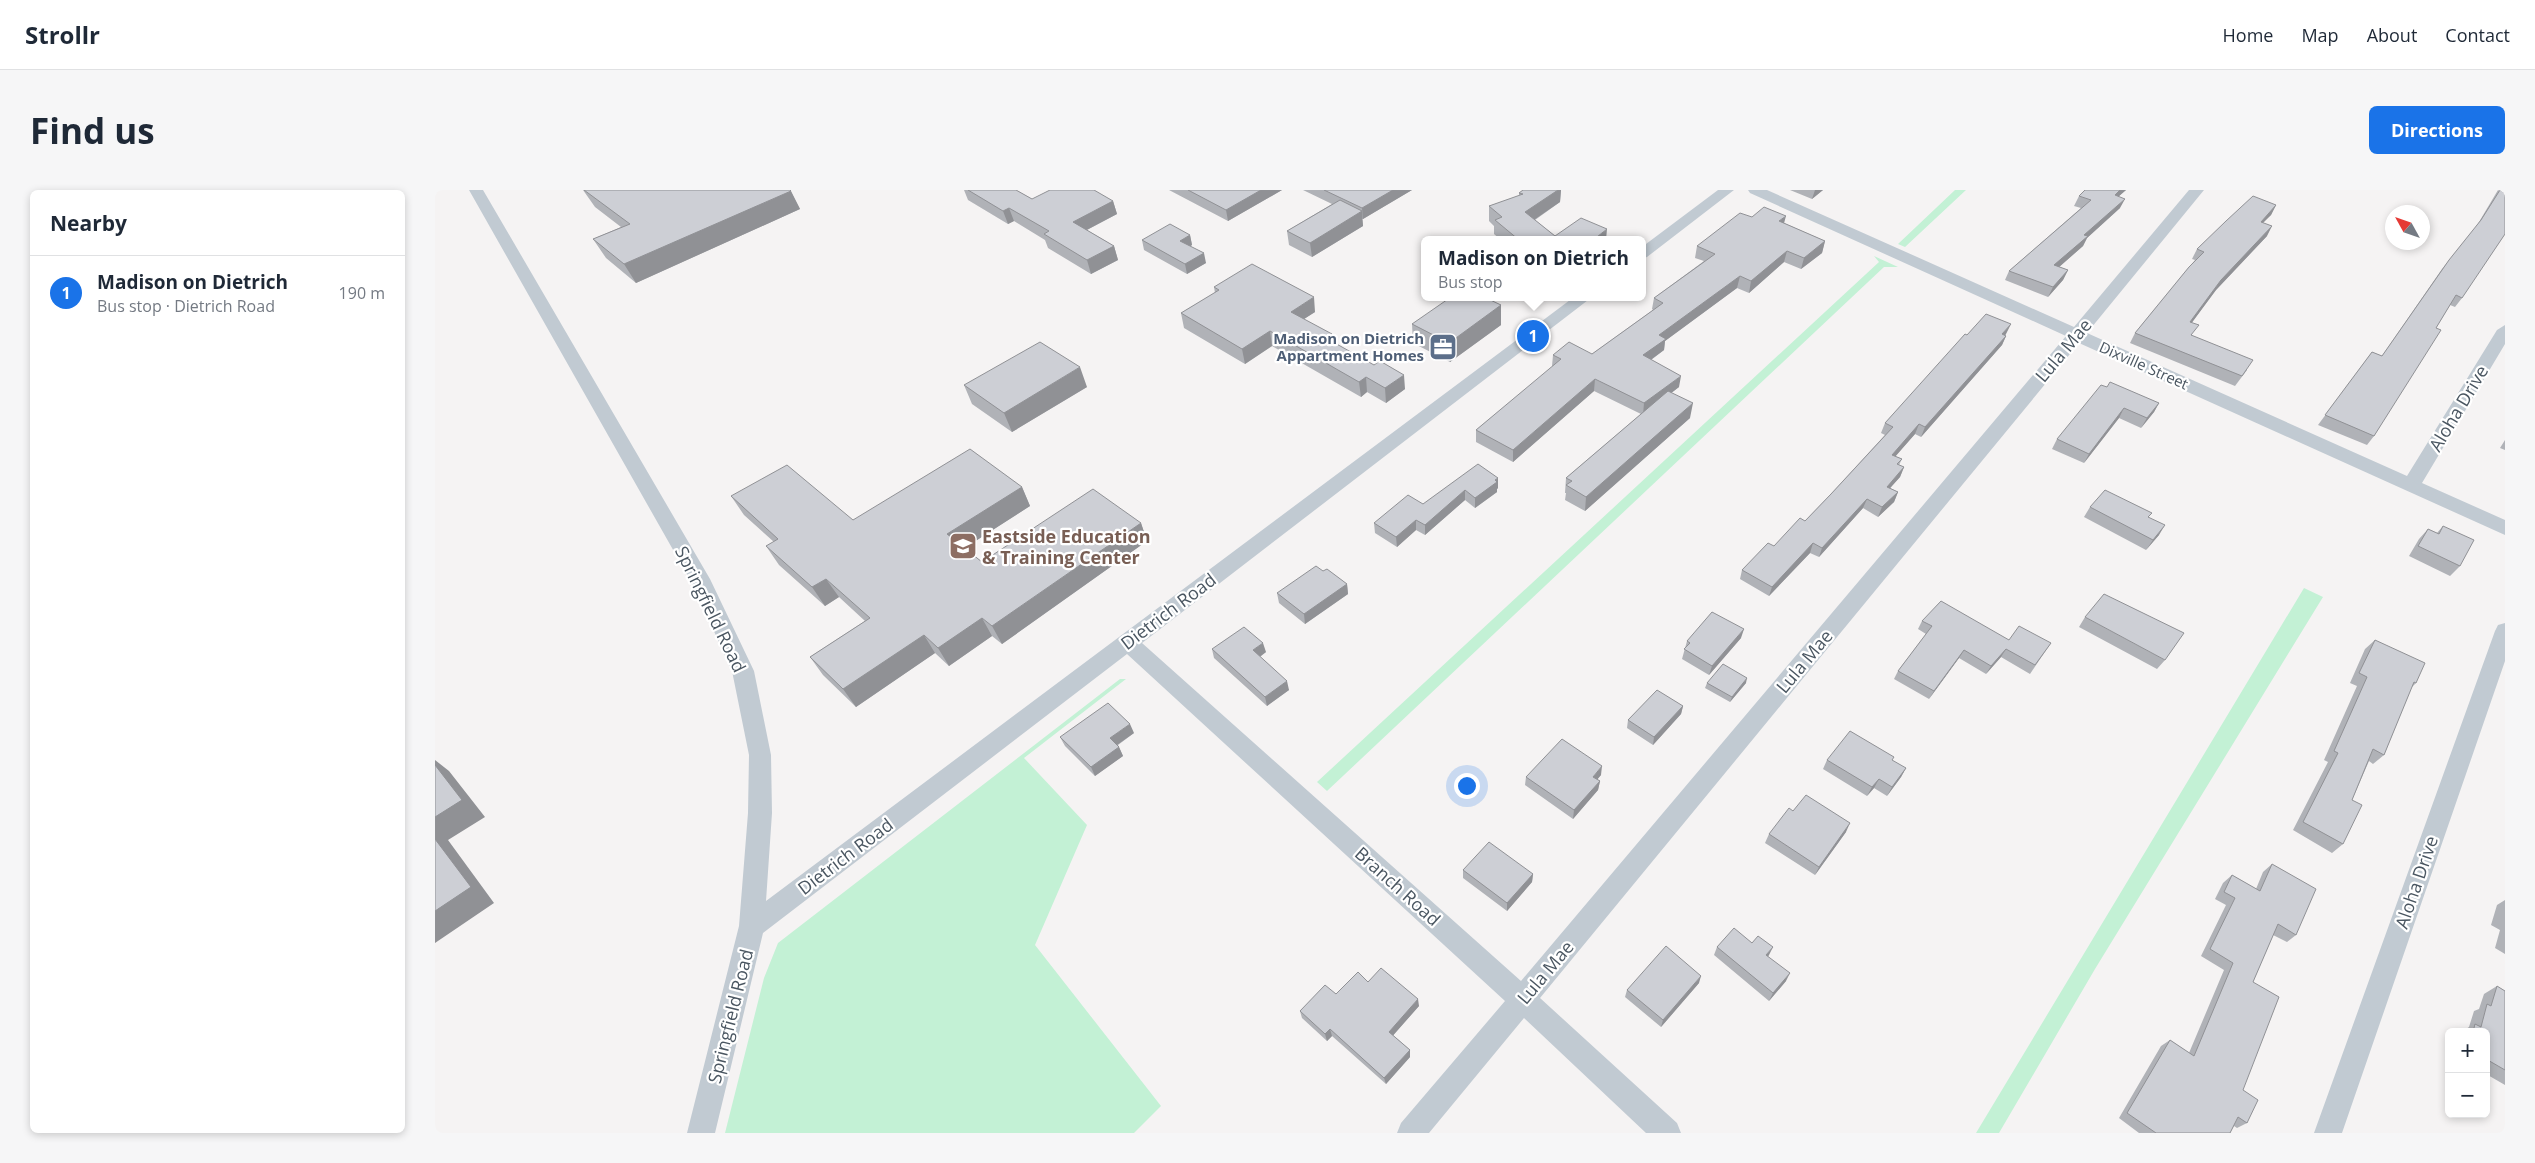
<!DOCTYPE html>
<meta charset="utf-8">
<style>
:root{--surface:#fff;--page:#f6f6f7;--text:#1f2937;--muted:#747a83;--line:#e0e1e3;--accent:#1a73e8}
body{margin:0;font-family:"Open Sans",sans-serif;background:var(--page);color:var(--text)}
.controls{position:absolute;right:15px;bottom:15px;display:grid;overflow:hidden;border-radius:8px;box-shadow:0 2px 8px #0003}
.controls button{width:45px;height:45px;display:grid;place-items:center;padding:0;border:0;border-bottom:1px solid var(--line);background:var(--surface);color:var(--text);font:25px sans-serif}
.compass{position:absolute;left:1950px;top:15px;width:45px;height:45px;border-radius:50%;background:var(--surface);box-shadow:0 2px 8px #0003;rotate:310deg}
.you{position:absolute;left:1031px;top:595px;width:18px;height:18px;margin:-12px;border:4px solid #fff;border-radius:50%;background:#1a73e8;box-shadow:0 0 0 8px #1a73e833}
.badge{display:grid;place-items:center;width:32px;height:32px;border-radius:50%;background:var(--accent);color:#fff;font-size:16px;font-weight:700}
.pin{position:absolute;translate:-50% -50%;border:2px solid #fff;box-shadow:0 1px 5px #0006}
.popup{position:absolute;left:986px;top:46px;width:225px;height:65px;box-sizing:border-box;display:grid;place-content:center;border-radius:8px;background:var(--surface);filter:drop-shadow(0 1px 4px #0005);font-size:16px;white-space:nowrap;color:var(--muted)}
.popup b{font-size:19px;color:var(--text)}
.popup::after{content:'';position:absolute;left:50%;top:100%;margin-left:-10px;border:10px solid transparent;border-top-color:var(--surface)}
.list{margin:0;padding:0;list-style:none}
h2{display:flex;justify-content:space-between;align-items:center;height:65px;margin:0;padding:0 20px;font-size:21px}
h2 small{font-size:16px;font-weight:400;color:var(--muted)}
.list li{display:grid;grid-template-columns:32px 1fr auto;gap:15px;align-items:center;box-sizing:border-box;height:75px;padding:0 20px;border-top:1px solid var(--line)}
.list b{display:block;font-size:19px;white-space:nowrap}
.list p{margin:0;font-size:16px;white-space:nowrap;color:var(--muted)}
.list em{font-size:16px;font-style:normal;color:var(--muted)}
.map{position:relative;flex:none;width:2070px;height:943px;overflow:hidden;border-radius:8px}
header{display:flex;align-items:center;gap:30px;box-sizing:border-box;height:70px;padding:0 25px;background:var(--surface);border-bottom:1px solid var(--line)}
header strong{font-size:24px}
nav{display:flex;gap:28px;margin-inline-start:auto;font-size:18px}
.intro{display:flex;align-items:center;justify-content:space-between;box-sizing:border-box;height:120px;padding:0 30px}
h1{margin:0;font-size:35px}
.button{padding:12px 22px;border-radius:8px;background:var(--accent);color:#fff;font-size:18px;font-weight:700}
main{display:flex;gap:30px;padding:0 30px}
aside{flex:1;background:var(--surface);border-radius:8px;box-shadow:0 2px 8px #0003}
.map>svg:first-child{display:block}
.green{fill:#c3f1d5}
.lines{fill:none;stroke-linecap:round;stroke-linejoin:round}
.street{fill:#c1cad2;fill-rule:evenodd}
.wall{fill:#b0b2b7}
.shaded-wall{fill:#909195}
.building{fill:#cdcfd5;stroke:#909195}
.labels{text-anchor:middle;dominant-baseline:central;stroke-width:4.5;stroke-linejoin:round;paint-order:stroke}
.far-service-label{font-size:15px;font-weight:bold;fill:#4e5e75;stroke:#fff;text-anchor:end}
.far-street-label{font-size:15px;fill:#4a5661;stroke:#fff}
.street-label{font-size:18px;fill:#4a5661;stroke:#fff}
.education-label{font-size:18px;font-weight:bold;fill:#785e54;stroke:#fff;text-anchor:start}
</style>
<header>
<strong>Strollr</strong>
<nav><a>Home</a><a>Map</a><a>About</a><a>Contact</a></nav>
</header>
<div class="intro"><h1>Find us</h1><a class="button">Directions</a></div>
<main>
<aside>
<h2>Nearby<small></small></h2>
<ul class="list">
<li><span class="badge">1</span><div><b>Madison on Dietrich</b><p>Bus stop · Dietrich Road</p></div><em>190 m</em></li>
</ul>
</aside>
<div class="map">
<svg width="2070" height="943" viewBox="0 0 2070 943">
<rect width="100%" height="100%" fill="#f5f3f3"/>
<path class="green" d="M1520,0H1531L1470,57L1463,54Z
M1439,66L1463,77H1449L892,601L882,592L1444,72Z
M1869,398L1888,407L1660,779L1564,943H1541Z
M685,489H691L589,568L652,635L600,755L726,916L699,943H290L329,788L343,753Z"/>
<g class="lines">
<path class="street" d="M34,0H48L275,389L319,481L336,565L337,623L331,711L1139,107H1157L707,453L1086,791L1631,146L1315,3L1313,0H1332L1639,137L1754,0H1769L1652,143L1972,286L2062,140L2070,135V154L1987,293L2070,330V345L1644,153L1105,808L1242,933L1246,943H1211L1089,828L994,943H962L966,933L1070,811L692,464L328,743L280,943H252L304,736L313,623L314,565L297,481L258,395Z
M1283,0H1299L1212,67L1207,69V57Z
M2070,433V471L1907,943H1879L2060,441L2063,435Z"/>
</g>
<path class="wall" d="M148,0H355L365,19L201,93L171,68L158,49L186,37L160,17Z
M529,0H581L597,9L678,11L682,24L652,40L679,56L683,70L656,84L613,58L610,50L579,31L573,34L533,10Z
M734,0H847L793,31Z
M868,0H977L928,29H927L928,36L877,67L854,55L852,41L897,14Z
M1088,0H1126L1125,12L1100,30L1120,46L1171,50H1066L1059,44V36L1054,31V16L1084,6V3Z
M1355,0H1388L1377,9Z
M1650,0H1691L1684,6L1685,18L1652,48L1648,56L1624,77L1633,80L1628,90L1613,107L1570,90L1574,81L1646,18L1639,16L1644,6Z
M2063,0H2070L2027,108L2020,117L2015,115L2001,138L1939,246L1932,255L1883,235L1937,162L1947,166L2007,79L2041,37Z
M1841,15L1836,25L1828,32L1832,46L1781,100L1757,132V146L1812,180L1800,196L1695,153L1700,143L1760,70L1757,69L1762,59Z
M1317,27L1349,33L1390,51L1387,63L1366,79L1349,72L1314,103L1302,98L1230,151L1229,160L1216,170L1244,197L1236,203L1255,228L1150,321L1130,310L1131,303H1130L1131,288L1206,224L1159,201L1078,272L1041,252V240L1118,177L1117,176L1118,165L1157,164L1218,120L1217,119L1219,108L1269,71L1260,68L1262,56Z
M755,45L757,55L755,56L771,73L752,84L709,60L707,50Z
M779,97L880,122L869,129L898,152L970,199L951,213L932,202L926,207L837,156L810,174L749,138L746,123L780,103Z
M1066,115V135L1015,172L978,153L977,134Z
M1571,144L1570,145L1571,146L1567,155L1486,247L1480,244L1460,266L1467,269L1464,275L1469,277L1465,287L1455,298L1463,302L1459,312L1443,327L1428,318L1384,367L1375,363L1334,406L1305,389L1307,380L1339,356L1370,331L1396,304L1450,245L1446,243L1450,233L1532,145Z
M529,195L652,197L577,242L537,214Z
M1672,197L1724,213L1719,222L1706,238L1684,228L1649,273L1617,259L1622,249Z
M2070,250V260L2065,258Z
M1063,288V298L1062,299V302L1040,318L1030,310L990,345L981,340L962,357L940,343L939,333L988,314Z
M587,297L595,316L529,358L547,372L706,333L712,351L567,454L557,446L514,476L500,463L421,517L388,485L375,467L430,431L404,407L390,416L344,375L331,356L339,352L309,325L296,306L418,330Z
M1655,317L1714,327L1724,345L1711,360L1649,327Z
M2008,336L2025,376L2015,386L1974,366L1984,349L1993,339L2002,343Z
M888,381L912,394L913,404L870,434L844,413L842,403Z
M1650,427L1730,470L1722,479L1644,437Z
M1487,431L1574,450L1616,453L1595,484L1566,467L1551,484L1524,468L1494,509L1459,489L1463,481L1491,444L1483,439Z
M1306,448L1274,485L1247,469L1252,451Z
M1940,450L1981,493L1976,498L1949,565L1938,574L1934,571L1917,610L1908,654L1897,663L1858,640L1893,572L1889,570L1922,496L1915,493L1930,459Z
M777,459L831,462L825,467L854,500L832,516L779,468Z
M1272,493H1311L1295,512L1270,498Z
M1248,516L1246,524L1218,555L1192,538L1193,530Z
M699,543L683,555L688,566L660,586L630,556L625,547Z
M1392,570L1471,578L1466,587L1452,606L1439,598L1432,606L1388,579Z
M1166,585L1162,589L1165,591L1163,600L1138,629L1090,595L1091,587Z
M1358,621L1411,642L1380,685L1330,653L1334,644Z
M1837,674L1861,745L1852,752L1838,745L1818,792L1808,900L1812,933L1802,938L1799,936L1795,943H1704L1684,928L1726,856L1735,850L1754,863L1789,780L1766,766L1791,715L1780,709L1788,693L1797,685L1821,699L1828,682Z
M1028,680L1098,684L1097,692L1072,721L1028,688Z
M2070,710V764L2060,758L2065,740L2056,735L2062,715Z
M1317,753L1334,765L1333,766L1351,791L1334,811L1279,765L1282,757Z
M933,792L984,816L958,845L975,860V867L951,894L897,846L892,851L867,828L865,821L901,804Z
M1264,793L1226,837L1190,807L1192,800Z
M2062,796L2070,801V895L2051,884V842H2027L2034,837L2039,821L2044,819L2049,804Z"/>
<path class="shaded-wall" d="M826,0H847L793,31L791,20Z
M958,0H977L928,29L927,18Z
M1123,0H1126L1125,12L1090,36V22Z
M1380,0H1388L1377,9Z
M1685,0H1691L1675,14L1680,5Z
M356,1L365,19L201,93L189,74Z
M1690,9L1685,18L1652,48L1648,56L1615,85L1619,75L1649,45Z
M678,11L682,24L642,45L638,32Z
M1841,15L1836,25L1820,41L1826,32Z
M574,18L579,31L573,34L568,21Z
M927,21L928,36L877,67L875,53Z
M1351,26L1348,37L1344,31Z
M1837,36L1832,46L1781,100L1750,142L1755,132L1786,90Z
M1172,39L1171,50H1158Z
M755,45L757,55L748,61L745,51Z
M1390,51L1387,63L1366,79L1369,68Z
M679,56L683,70L656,84L652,70Z
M1352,61L1349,72L1314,103L1316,91Z
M769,63L771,73L752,84L750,74Z
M1633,80L1628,90L1613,107L1618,97Z
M1305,86L1302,98L1230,151L1229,160L1206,177L1208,165L1224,145Z
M879,107L880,122L858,136L856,122Z
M1066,115V135L1015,172L1014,153Z
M1576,134L1571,144L1563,154L1567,144Z
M835,141L837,156L810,174L807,159Z
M897,144L898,159L891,148Z
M1571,146L1567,155L1486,247L1490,237Z
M645,177L652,197L577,242L569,223Z
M969,185L970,199L951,213L950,198Z
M1246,186L1244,197L1208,225L1209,213Z
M931,187L932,202L926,207L924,192Z
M1160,189L1159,201L1078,272V260Z
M1258,213L1255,228L1150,321L1151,307Z
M1724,213L1719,222L1706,238L1712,228Z
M1689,218L1684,228L1649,273L1654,264Z
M1484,234L1480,244L1453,275L1457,265Z
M1469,277L1465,287L1448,306L1452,297Z
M1063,288V298L1062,299V302L1040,318V308Z
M587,297L595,316L522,363L512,344Z
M1030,300V310L990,345V335Z
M1463,302L1459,312L1443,327L1447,317Z
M1432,309L1428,318L1384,367L1387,358Z
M981,330V340L962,357L961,347Z
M706,333L712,351L567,454L557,436Z
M1730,335L1724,345L1711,360L1718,350Z
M1378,353L1375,363L1334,406L1337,397Z
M391,389L404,407L390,416L377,397Z
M912,394L913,404L870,434L869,424Z
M547,428L557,446L514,476L503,458Z
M1309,439L1306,448L1274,485L1277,476Z
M489,445L500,463L421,517L408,499Z
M828,453L831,462L820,470L818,460Z
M1571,459L1566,467L1551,484L1556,476Z
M1529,460L1524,468L1494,509L1499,501Z
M1312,488L1311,493L1295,512L1297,507Z
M852,491L854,500L832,516L830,507Z
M1248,516L1246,524L1218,555L1219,547Z
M695,534L699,543L679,557L675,548Z
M684,557L688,566L660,586L656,577Z
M0,570L14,581L50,627L13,650L59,713L0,753Z
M1167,576L1166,585L1157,596L1158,587Z
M1471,578L1466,587L1452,606L1457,597Z
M1444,589L1439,598L1432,606L1437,597Z
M1165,591L1163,600L1138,629L1139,620Z
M1415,633L1411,642L1380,685L1384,677Z
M1098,684L1097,692L1072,721V713Z
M1338,757L1334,765L1328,772L1331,765Z
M1355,783L1351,791L1334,811L1338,803Z
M1266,786L1264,793L1226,837L1228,830Z
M983,809L984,816L955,849L954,842Z
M895,839L897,846L892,851L890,844Z
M975,860V867L951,894L949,888Z"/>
<path class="building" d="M149,0H355L356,1L189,74L158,49L195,34Z
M533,0H581L597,9L615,0H659L678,11L638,32L679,56L652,70L609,44L614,41L574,18L568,21Z
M753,0H826L791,20Z
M889,0H958L927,18Z
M1088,0H1123L1090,22L1120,46L1146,28L1172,39L1158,50H1084L1060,30L1067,27L1054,16L1088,4L1084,3Z
M1650,0H1685L1680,5L1690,9L1649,45L1653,46L1619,75L1633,80L1618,97L1574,81L1656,10L1644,6Z
M2065,0H2070V44L2027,108L2021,105L2001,138L2006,140L1939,246L1890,225L1937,162L1947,166L2014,70L2046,30Z
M1818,6L1841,15L1826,32L1837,36L1786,90L1755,132L1764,135L1756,145L1818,170L1807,186L1700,143L1754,77L1769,62L1762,59L1791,31Z
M905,10L927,21L875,53L852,41Z
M1329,17L1351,26L1344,31L1390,51L1369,68L1352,61L1316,91L1305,86L1224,145L1231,149L1208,165L1246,186L1209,213L1160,189L1078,260L1041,240L1126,169L1118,165L1134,152L1157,164L1228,113L1219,108L1280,64L1262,56L1305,23L1317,27Z
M735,34L755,45L745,51L769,63L750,74L707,50Z
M817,74L879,107L856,122L897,144L891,148L939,175L945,171L969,185L950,198L931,187L924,192L835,141L807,159L746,123L784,100L779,97Z
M1016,107H1049L1066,115L1014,153L977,134Z
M1551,124L1576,134L1567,144L1571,146L1490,237L1484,234L1457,265L1467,269L1462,274L1469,277L1452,297L1463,302L1447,317L1432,309L1387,358L1378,353L1337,397L1307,380L1333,353L1339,356L1365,328L1370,331L1396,304L1458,237L1450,233L1530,144L1532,145Z
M605,152L645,177L569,223L529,195Z
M1675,192L1724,213L1712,228L1689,218L1654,264L1622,249L1666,195L1672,197Z
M1233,201L1258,213L1151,307L1131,295L1137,291L1131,288Z
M535,259L587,297L512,344L547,372L658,299L706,333L557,436L547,428L503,458L489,445L408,499L375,467L435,428L391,389L377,397L331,356L343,349L296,306L352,275L418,330Z
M1043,274L1063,288L1060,290L1062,292L1040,308L1030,300L990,335L981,330L961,347L939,333L973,305L988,314Z
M1670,300L1717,323L1713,327L1730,335L1718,350L1655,317Z
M2008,336L2039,350L2025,376L1983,356L1993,339L2004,344Z
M881,376L888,381L892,379L912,394L869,424L842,403Z
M1669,404L1749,443L1730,470L1650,427Z
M1506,411L1574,450L1584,436L1616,453L1600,475L1571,459L1556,476L1529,460L1499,501L1463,481L1497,436L1487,431Z
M1277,422L1309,439L1277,476L1249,459L1255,453L1252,451Z
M809,437L828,453L818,460L852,491L830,507L777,459Z
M1940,450L1990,473L1981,493L1979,492L1949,565L1938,559L1917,610L1927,615L1908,654L1868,632L1903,563L1899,561L1932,487L1924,483Z
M1288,474L1312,488L1297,507L1272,493Z
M1222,500L1248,516L1219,547L1193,530Z
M673,513L695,534L675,548L684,557L656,577L625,547Z
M1415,541L1459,567L1457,570L1471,578L1457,597L1444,589L1437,597L1392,570Z
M1127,549L1167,576L1158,587L1165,591L1139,620L1091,587Z
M0,575L27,610L0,627Z
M1371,605L1415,633L1384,677L1334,644L1354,618L1358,621Z
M0,649L36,697L0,721Z
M1054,652L1098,684L1072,713L1028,680Z
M1837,674L1881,699L1861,745L1843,734L1818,792L1844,807L1808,900L1823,910L1812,933L1803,927L1795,943H1721L1692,923L1735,850L1759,866L1798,773L1775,759L1800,708L1789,702L1797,685L1825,701Z
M1299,738L1317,753L1323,746L1338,757L1331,765L1355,783L1338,803L1282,757Z
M1231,756L1266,786L1228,830L1192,800Z
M946,778L983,809L954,842L975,860L949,888L895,839L890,844L865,821L890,795L901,804L923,782L933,792Z
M2062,796L2070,801V880L2051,869V842H2038L2040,834L2046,837L2052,814L2056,816Z"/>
<defs>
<symbol id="office-square" viewBox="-11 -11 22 22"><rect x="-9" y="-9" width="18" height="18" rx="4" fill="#5c6f8a" stroke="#fff"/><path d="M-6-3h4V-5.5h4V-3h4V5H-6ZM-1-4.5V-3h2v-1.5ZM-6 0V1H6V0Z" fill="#fff"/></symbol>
<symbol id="university-square" viewBox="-11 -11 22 22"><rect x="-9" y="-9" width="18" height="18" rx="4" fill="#8d6e63" stroke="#fff"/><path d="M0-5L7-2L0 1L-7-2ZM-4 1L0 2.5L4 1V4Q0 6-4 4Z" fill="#fff"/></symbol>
</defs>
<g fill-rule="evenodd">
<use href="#office-square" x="992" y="141" width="32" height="32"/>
<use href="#university-square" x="512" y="340" width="32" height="32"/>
</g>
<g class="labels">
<g class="far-service-label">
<text x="989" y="148">Madison on Dietrich<tspan x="989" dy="17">Appartment Homes</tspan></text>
</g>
<g class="far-street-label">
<text transform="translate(1709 175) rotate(24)">Dixville Street</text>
</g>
<g class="street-label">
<text transform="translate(1628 160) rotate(-50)">Lula Mae</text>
<text transform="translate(2023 218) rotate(-59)">Aloha Drive</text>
<text transform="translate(276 419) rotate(64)">Springfield Road</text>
<text transform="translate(733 421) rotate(-37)">Dietrich Road</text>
<text transform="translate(1369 471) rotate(-50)">Lula Mae</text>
<text transform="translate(410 666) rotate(-37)">Dietrich Road</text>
<text transform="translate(1981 692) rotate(-71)">Aloha Drive</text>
<text transform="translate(963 696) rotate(42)">Branch Road</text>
<text transform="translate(1110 782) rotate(-50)">Lula Mae</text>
<text transform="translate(295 826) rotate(-76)">Springfield Road</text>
</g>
<g class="education-label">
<text x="547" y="346">Eastside Education<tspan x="547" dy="21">&amp; Training Center</tspan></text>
</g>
</g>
</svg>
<div class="controls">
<button>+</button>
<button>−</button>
</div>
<svg class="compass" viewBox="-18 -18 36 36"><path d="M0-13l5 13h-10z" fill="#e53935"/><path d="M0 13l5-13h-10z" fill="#747a83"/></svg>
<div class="you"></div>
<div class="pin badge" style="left:1098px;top:146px">1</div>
<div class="popup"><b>Madison on Dietrich</b>Bus stop</div>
</div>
</main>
